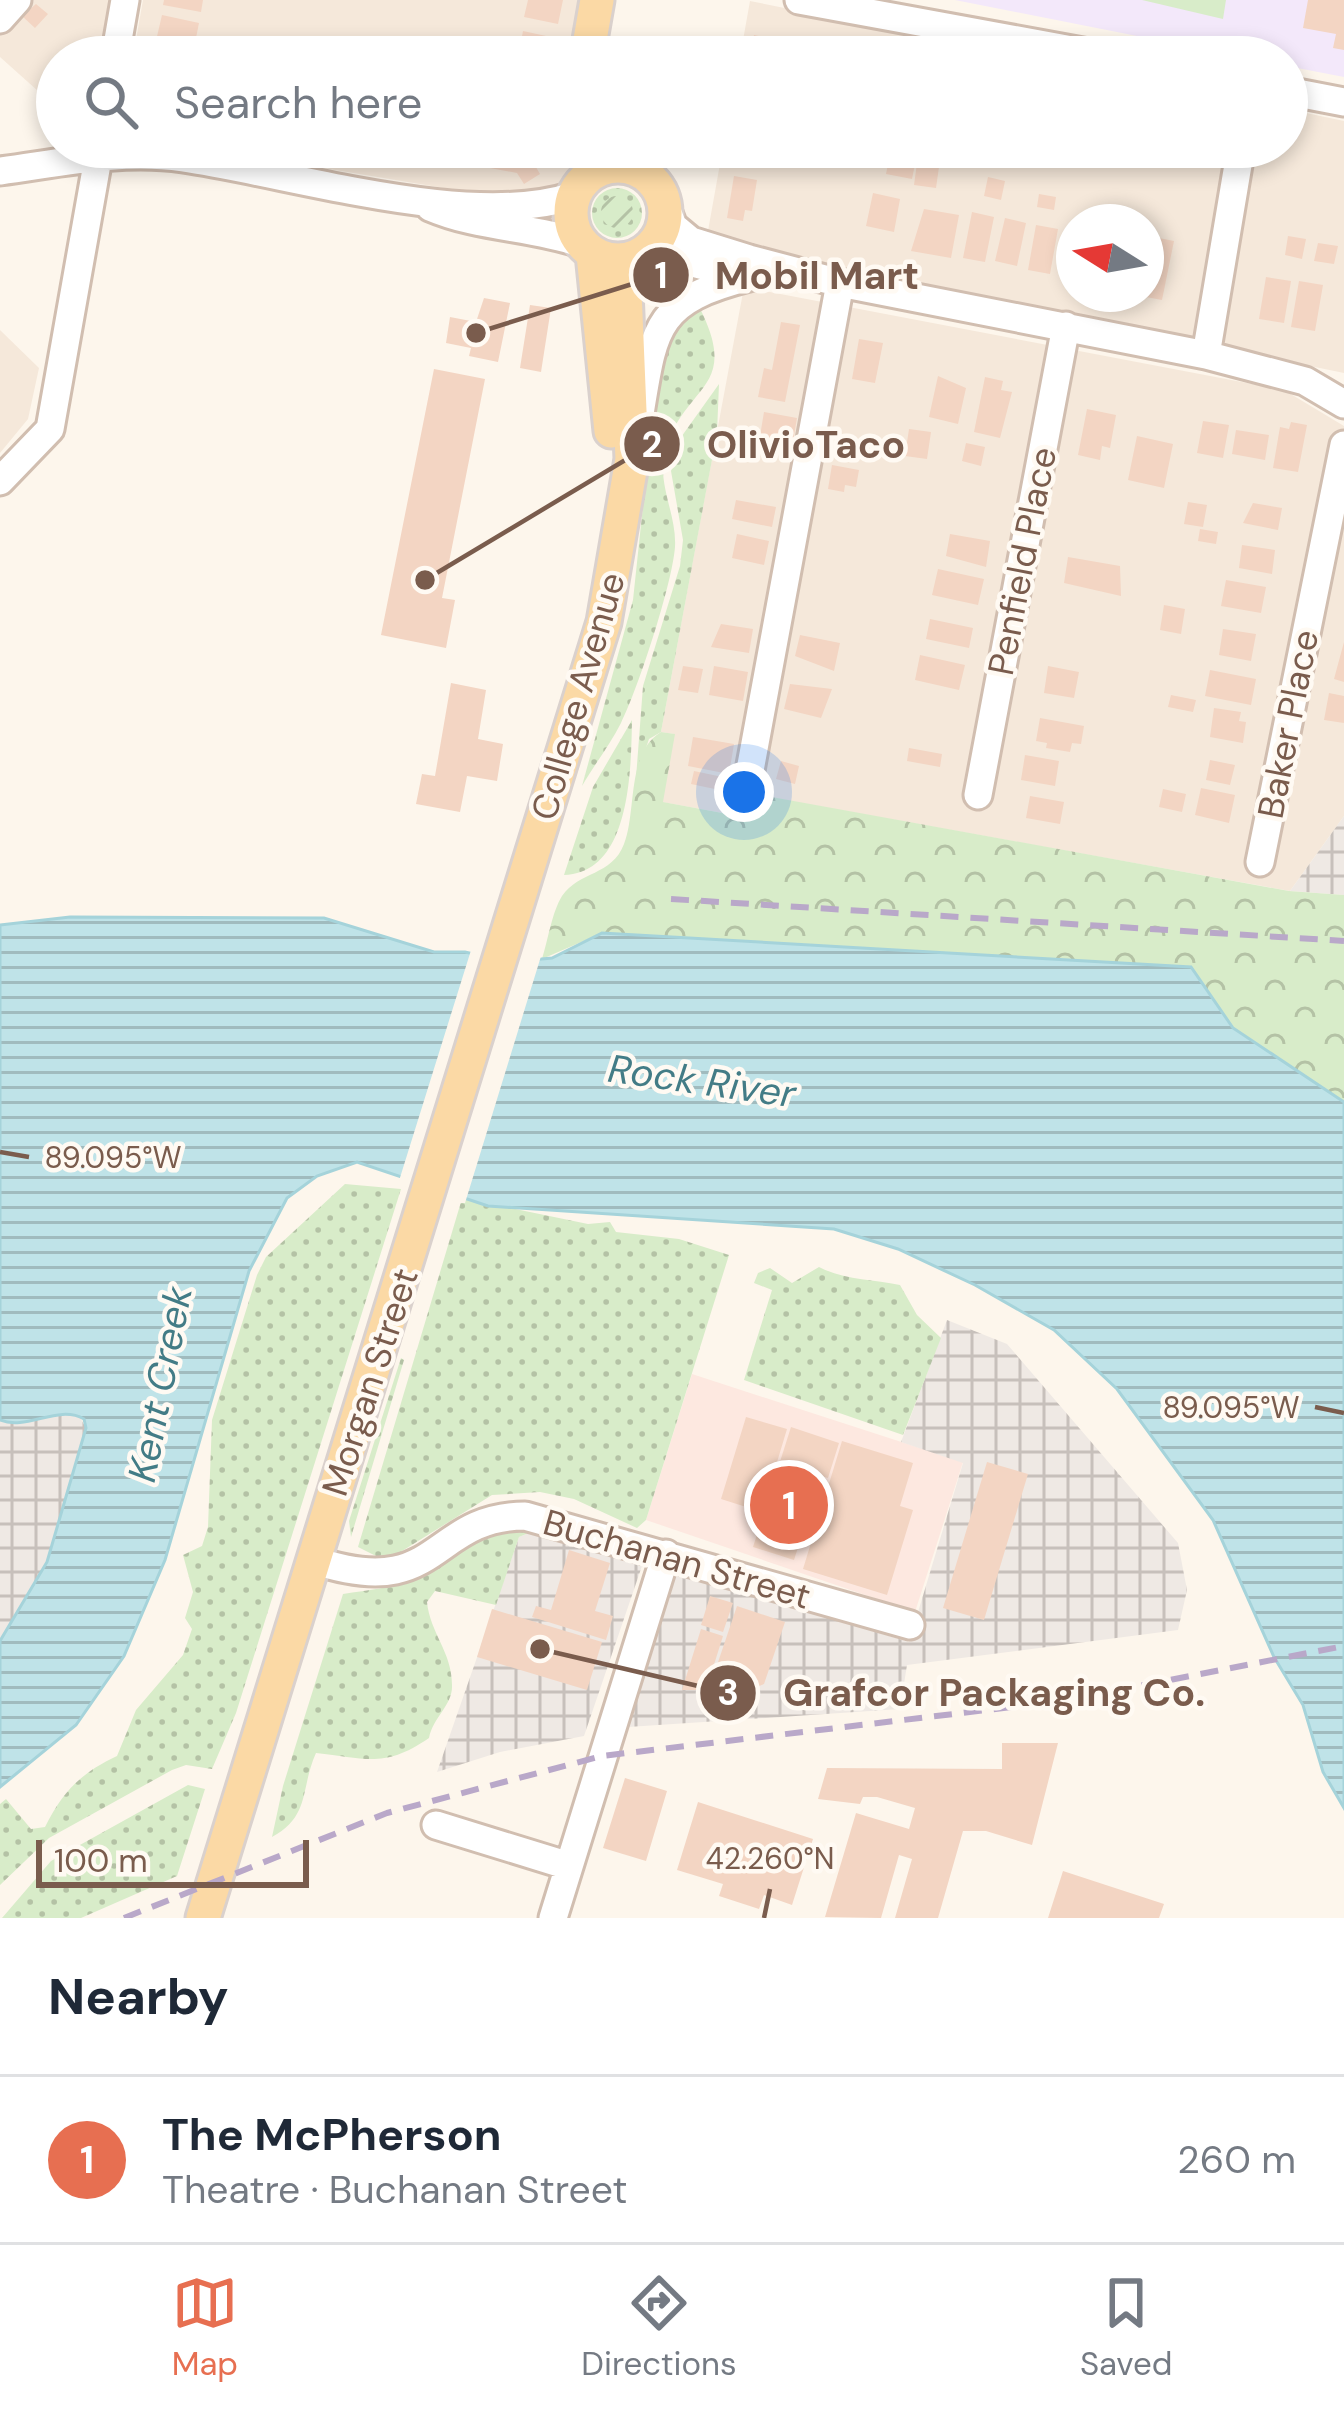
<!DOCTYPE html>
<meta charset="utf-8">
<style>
:root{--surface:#fff;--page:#f2f2f3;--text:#1f2937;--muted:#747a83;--line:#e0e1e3;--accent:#e76f51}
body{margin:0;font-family:"DM Sans",sans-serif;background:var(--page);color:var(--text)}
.compass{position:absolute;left:1056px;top:204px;width:108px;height:108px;border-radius:50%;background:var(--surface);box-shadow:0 6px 18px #0003;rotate:281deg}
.scale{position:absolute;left:36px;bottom:30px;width:273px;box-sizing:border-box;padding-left:12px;border:6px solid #7a5c4d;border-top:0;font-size:33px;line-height:42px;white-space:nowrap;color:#7a5c4d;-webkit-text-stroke:9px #fffaf3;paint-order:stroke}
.you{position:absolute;left:744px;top:792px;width:42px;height:42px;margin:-30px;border:9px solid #fff;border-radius:50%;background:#1a73e8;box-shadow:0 0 0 18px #1a73e833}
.badge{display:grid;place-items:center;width:78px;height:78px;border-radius:50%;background:var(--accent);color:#fff;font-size:39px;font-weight:700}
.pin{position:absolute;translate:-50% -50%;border:6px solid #fff;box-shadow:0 3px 12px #0006}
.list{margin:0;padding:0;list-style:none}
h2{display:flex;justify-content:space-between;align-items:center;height:156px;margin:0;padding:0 48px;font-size:51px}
h2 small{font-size:39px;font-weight:400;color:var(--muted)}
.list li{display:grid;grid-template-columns:78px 1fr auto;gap:36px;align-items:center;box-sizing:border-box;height:168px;padding:0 48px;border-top:3px solid var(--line)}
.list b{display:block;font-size:45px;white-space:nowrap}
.list p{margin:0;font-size:39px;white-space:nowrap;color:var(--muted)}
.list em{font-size:39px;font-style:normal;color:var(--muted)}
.icon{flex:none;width:66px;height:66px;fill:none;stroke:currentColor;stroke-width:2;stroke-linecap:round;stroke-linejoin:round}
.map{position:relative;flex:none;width:1344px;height:1918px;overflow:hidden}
.search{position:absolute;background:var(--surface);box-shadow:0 6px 18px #0003;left:36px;right:36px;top:36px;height:132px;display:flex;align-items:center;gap:30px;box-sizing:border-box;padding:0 42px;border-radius:66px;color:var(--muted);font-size:45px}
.sheet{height:324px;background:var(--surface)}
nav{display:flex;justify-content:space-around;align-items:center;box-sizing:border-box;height:168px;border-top:3px solid var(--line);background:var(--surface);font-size:33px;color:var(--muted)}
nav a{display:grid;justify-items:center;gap:6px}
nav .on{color:var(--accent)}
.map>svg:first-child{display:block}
.residential{fill:#f5e8da;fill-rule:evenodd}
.commercial{fill:#fde8e0}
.industrial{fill:url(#industrial-grid)}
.education{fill:#f3e8fa}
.grass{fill:url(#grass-dots)}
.forest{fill:url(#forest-crowns)}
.garden{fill:url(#garden-furrows)}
.pitch{fill:#d8ecc9}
.water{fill:url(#water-rules);stroke:#a5d3da;stroke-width:3}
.pier{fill:#fdf6ec}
.building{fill:#f3d5c3}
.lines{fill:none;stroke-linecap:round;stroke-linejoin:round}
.minor-casing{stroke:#d1beb0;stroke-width:33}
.major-casing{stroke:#dad1cd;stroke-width:39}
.minor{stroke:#fff;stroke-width:27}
.major{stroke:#fbd9a5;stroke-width:33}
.rail{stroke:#b9a8c9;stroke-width:6;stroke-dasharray:18 12;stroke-linecap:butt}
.ticks{fill:none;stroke:#7a5c4d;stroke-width:4.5}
.labels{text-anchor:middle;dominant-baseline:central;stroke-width:9;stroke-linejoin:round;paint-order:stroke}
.street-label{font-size:36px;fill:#7a5c4d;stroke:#fffaf3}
.water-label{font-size:39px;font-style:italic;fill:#437c86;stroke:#fffaf3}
.ticks-label{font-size:30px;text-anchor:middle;fill:#7a5c4d;stroke:#fffaf3;stroke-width:9;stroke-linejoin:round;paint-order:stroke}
.leader{fill:none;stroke:#7a5c4d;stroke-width:4.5}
.callout-dot{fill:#7a5c4d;stroke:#fffaf3;stroke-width:4.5}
.mark-label{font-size:36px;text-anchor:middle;font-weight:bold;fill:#fff}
.callout-label{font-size:39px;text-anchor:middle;font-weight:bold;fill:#7a5c4d;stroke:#fffaf3;stroke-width:9;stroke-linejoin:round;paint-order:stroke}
</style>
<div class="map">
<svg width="1344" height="1918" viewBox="0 0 1344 1918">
<defs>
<pattern id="industrial-grid" width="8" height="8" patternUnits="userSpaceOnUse" patternTransform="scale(3)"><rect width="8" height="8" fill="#efe9e4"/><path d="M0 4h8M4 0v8" fill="none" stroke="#c7c0bb"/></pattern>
<pattern id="grass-dots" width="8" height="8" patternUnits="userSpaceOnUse" patternTransform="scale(3)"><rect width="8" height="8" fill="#d8ecc9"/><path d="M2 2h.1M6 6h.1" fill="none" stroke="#b4c2a5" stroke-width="1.8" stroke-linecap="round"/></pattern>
<pattern id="forest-crowns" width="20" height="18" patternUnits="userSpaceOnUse" patternTransform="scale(3)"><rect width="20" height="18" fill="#d8ecc9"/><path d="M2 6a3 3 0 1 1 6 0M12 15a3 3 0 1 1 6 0" fill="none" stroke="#b4c2a5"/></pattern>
<pattern id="garden-furrows" width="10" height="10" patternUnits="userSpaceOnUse" patternTransform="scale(3)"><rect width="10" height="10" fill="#d8ecc9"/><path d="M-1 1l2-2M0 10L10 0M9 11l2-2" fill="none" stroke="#b4c2a5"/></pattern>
<pattern id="water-rules" width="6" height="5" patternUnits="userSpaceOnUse" patternTransform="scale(3)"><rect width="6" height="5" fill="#bfe3e8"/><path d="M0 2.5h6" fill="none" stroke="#a0bbbe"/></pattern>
</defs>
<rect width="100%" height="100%" fill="#fdf6ec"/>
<path class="residential" d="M30,0H113L103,57H57V108L0,57V35Z
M143,0H585L581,57H133Z
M750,1L1028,57H740Z
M1287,109L1344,121V373L706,242L723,147H1287ZM1074,222H1146V294H1074Z
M197,147H586L575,177L545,197L474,193Z
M744,287L1284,390L1344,426V816L1290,891L762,796L756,819L662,802L674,734L661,732Z
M0,330L39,368L28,419L0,453Z"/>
<path class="commercial" d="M692,1374L963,1462L915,1612L646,1520Z"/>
<path class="industrial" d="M1344,816V895L1290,891Z
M947,1320L1007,1344L1178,1543L1187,1590L1178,1630L907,1665L900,1709L628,1727L675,1572L909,1642L963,1463L901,1442Z
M78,1414L86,1428L72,1488L47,1562L0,1641V1420Z
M531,1532L574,1537L643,1563L584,1736L500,1752L437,1772L519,1537Z"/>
<path class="education" d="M955,0H1344V77L1287,66V57H1243Z"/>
<path class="grass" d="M592 213a25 25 0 1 1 50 0a25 25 0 1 1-50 0Z
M695,299C744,389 688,381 666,447C655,482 677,513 675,547C672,585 638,689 621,723C610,745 594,765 582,786L633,600L660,346Z
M719,384L717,433L661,732L649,739L636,778L643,686L680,566L683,540L671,471L679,440Z
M632,720C631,769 631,873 564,875L593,787Z
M345,1184L401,1189L236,1713L212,1769L186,1765L172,1770L49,1838L0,1885V1804L6,1799L31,1829L45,1827C63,1791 81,1773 117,1756L136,1710L183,1655L192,1629L185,1618L193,1592L183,1555L202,1546L208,1527L212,1420L257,1275L266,1257Z
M467,1199L588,1224L610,1222L616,1232L679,1239L729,1255L646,1520L637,1528L574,1499L540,1492L492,1495L386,1561L358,1547L461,1202Z
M819,1267C844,1280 872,1279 900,1285L917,1315L941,1338L903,1435L744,1380L772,1290L754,1283L758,1273L770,1268L792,1283Z
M401,1358L404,1360L351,1537L349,1521Z
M521,1526L555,1535L531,1532L519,1537L496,1605L435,1591L427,1602C430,1633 452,1652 452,1685C453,1705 433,1717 429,1738C384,1769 366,1758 316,1753C300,1788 311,1816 272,1837L283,1786L343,1594C368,1590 394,1588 418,1577C455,1560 479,1532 521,1526Z
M188,1785L205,1789L177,1876L81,1918H2L51,1861Z"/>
<path class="forest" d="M661,732L675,734L663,802L755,819L761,795L1289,891L1344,895V1102L1233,1028L1191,967L602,933L542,959C548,940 552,912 562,896C579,871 612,876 624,844C637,811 626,753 661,732Z"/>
<path class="garden" d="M601 212a16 16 0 1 1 32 0a16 16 0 1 1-32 0Z"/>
<path class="pitch" d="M1142,0H1226L1223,19Z"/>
<path class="water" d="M70,917L324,918L434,952H465L510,962L552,958L602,933L1191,967L1233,1028L1344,1102V1808L1323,1772L1303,1705L1274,1657L1213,1520L1117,1389L1054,1330L975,1285L898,1249L834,1229L488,1206L357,1162L317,1176L287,1198L249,1271L165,1560L124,1656L76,1725L0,1787V1641L47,1562L86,1428L84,1419C58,1404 27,1431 0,1420V925Z"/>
<path class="pier" d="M472,947L510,956L542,953L465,1203H460L398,1184Z"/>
<path class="building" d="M164,0H203L201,12L163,5Z
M528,0H563L558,24L524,17Z
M1308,0H1344V50L1333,48L1336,34L1303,28Z
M36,4L48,14L35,28L22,16Z
M162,15L199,23L193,53L155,45Z
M523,31L560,39L556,57H518Z
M754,35L782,41L778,57H750Z
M823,48L849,52L848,57H822Z
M433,147H536L533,162L540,174L524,184L517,173L431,157Z
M889,159L915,164L912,179L886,174Z
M917,163L939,167L936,188L914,185Z
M734,176L757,180L752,211L745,210L743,221L727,218Z
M988,177L1005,181L1001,200L984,196Z
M873,193L900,199L894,232L866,226Z
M1039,194L1056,197L1054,210L1037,207Z
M924,209L959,215L951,258L911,251Z
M972,212L994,217L985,262L963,258Z
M1005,218L1026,223L1017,266L995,261Z
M1036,225L1058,229L1050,274L1028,270Z
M1149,236L1174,241L1162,300L1146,297Z
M1288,236L1306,239L1302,259L1285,255Z
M1318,243L1338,246L1334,264L1314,261Z
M1266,277L1291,281L1284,323L1259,319Z
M1299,281L1323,285L1315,331L1291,327Z
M484,298L510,303L498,362L469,356L471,348L446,343L450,317L476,322Z
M530,305L551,308L541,372L520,368Z
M781,322L800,325L785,402L758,397L764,368L772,370Z
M859,339L883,343L875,383L852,379Z
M434,369L485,379L442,598L455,600L446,648L381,635Z
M938,376L966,388L958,424L929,417Z
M985,377L1003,381L1001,390L1012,392L1000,438L974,432Z
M1087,409L1116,415L1110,448L1102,446L1100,460L1078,455Z
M764,412L797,418L793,442L760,436Z
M1203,421L1229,425L1223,458L1197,453Z
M1291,422L1307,425L1298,472L1273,468L1280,427L1289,429Z
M909,429L931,432L927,459L905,456Z
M1236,430L1269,435L1265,460L1232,454Z
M1137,436L1173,444L1164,488L1128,480Z
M966,443L985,447L981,466L962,461Z
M832,465L859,470L856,487L845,485L844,492L828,489Z
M736,500L776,507L772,527L732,519Z
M1188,502L1207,505L1203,527L1184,524Z
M1253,503L1282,508L1278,530L1243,523Z
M1200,529L1218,532L1216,544L1198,541Z
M737,534L769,541L764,565L732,558Z
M950,534L990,541L986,567L946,556Z
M1242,545L1275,550L1272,574L1239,568Z
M1068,557L1120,566L1121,596L1064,583Z
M938,569L984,579L978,605L932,595Z
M1226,580L1266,587L1261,613L1221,606Z
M1164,605L1185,609L1181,634L1160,630Z
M930,619L973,628L969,648L926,639Z
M721,624L753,629L749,653L711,647Z
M1223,629L1256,634L1251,661L1219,655Z
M800,635L840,643L834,671L795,656Z
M1344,642V682L1334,679Z
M920,655L965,665L959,690L915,680Z
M683,666L703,669L698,693L678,690Z
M714,666L748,672L743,701L709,695Z
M1048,666L1079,672L1074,698L1044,693Z
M1210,670L1256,679L1251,705L1205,696Z
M451,683L486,690L478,739L503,744L497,781L467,776L460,812L416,804L422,774L435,776Z
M790,684L832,689L821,718L784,709Z
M1329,693L1344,696V723L1324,720Z
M1171,695L1196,700L1193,712L1168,707Z
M1214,708L1241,712L1239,721L1246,722L1243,743L1210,737Z
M1040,718L1084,726L1081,744L1072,743L1070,752L1046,748L1047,743L1036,741Z
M693,737L734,744L729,774L688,766Z
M909,748L942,754L940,767L907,761Z
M1025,755L1059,761L1055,786L1021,780Z
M1210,760L1235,765L1230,785L1206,780Z
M781,761L799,766L795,784L776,779Z
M694,771L732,779L729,792L691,784Z
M1201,788L1235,795L1229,823L1195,815Z
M1163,789L1186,794L1182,812L1159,807Z
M1030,796L1064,802L1060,824L1026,818Z
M746,1417L787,1429L762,1512L721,1499Z
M791,1427L839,1443L828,1478L821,1476L794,1560L753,1547Z
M842,1441L913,1463L900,1506L913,1510L887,1595L803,1569Z
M987,1462L1028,1474L984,1620L943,1608Z
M569,1550L610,1563L595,1611L613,1616L606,1640L532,1617L536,1606L551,1610Z
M710,1596L733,1603L723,1632L701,1625Z
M737,1606L785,1622L764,1684L750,1690L713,1677Z
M492,1609L602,1642L587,1690L477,1657Z
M701,1629L723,1636L706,1690H682Z
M1002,1743H1058L1032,1845L986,1831H963L938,1918H895L912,1859L899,1855L881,1918L825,1917L856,1813L909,1829L915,1808L877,1797H863L860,1804L818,1799L827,1768L1002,1769Z
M625,1778L667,1791L646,1861L603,1848Z
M698,1802L813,1839L792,1905L764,1895L759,1909L719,1896L723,1884L677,1870Z
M1063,1871L1164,1904L1159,1918H1048Z"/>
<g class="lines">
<defs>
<path id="minor" d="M799,0L1110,57
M0,19L17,0
M115,57L125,0
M1287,91L1344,102
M0,171C60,163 122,149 183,158C294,174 469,230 573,196
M665,205L673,226L691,241L749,259L840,283L1206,355L1305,381L1344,404
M430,207C479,228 530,226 580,243
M646,251L746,277
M1206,355L1241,147
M639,420C654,329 653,301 749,277
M0,481L50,429L100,147
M746,792L840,283
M978,795L1066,326
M1260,862L1344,445
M313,1560C441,1603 428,1517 525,1516L910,1625
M436,1825L569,1866
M553,1918L666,1554"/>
<path id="major" d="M587,57L597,0
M571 213a47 47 0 1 1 94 0a47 47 0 1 1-94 0Z
M593,254L611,431
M203,1918L604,622L632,459L625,291L633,258"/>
</defs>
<use href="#minor" class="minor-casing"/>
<use href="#major" class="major-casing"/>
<use href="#minor" class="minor"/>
<use href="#major" class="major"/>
<path class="rail" d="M671,899L1344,941
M124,1918L387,1813L602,1756L1062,1701L1344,1646"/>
</g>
<path class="ticks" d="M0,1152L29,1157M1315,1407L1344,1413M764,1918L770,1889"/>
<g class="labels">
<g class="street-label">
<text transform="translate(1022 561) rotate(-79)">Penfield Place</text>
<text transform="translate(578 696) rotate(-74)">College Avenue</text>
<text transform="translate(1288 724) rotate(-79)">Baker Place</text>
<text transform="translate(370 1382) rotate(-72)">Morgan Street</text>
<text transform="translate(677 1559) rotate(16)">Buchanan Street</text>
</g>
<g class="water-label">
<text transform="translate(702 1081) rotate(8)">Rock River</text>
<text transform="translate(160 1384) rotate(-79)">Kent Creek</text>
</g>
</g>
<g class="ticks-label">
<text x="113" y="1168">89.095°W</text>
<text x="1231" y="1418">89.095°W</text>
<text x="770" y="1869">42.260°N</text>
</g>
<path class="leader" d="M476 333L661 275M425 580L652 444M540 1649L728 1693"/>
<g class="callout-dot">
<circle cx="476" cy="333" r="12"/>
<circle cx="425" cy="580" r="12"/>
<circle cx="540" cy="1649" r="12"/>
<circle cx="661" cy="275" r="30"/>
<circle cx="652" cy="444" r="30"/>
<circle cx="728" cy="1693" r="30"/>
</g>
<g class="mark-label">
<text x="661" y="288">1</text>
<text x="652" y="457">2</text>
<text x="728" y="1705">3</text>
</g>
<g class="callout-label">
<text x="817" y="289">Mobil Mart</text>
<text x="806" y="458">OlivioTaco</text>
<text x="994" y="1706">Grafcor Packaging Co.</text>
</g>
</svg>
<svg class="compass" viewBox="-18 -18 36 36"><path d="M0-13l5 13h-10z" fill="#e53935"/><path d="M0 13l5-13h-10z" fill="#747a83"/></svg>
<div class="scale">100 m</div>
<div class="you"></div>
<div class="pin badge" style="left:789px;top:1505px">1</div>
<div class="search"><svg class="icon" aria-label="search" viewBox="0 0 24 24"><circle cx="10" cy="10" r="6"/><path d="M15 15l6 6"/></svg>Search here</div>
</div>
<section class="sheet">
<h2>Nearby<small></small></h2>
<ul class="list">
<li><span class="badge">1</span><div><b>The McPherson</b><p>Theatre · Buchanan Street</p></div><em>260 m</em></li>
</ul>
</section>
<nav>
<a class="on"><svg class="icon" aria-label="map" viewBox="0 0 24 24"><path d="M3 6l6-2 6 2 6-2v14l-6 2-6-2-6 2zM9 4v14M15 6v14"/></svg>Map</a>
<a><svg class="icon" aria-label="directions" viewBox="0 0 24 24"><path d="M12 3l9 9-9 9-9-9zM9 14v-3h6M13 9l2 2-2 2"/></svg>Directions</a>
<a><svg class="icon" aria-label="saved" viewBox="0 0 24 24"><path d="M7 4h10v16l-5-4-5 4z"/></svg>Saved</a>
</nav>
